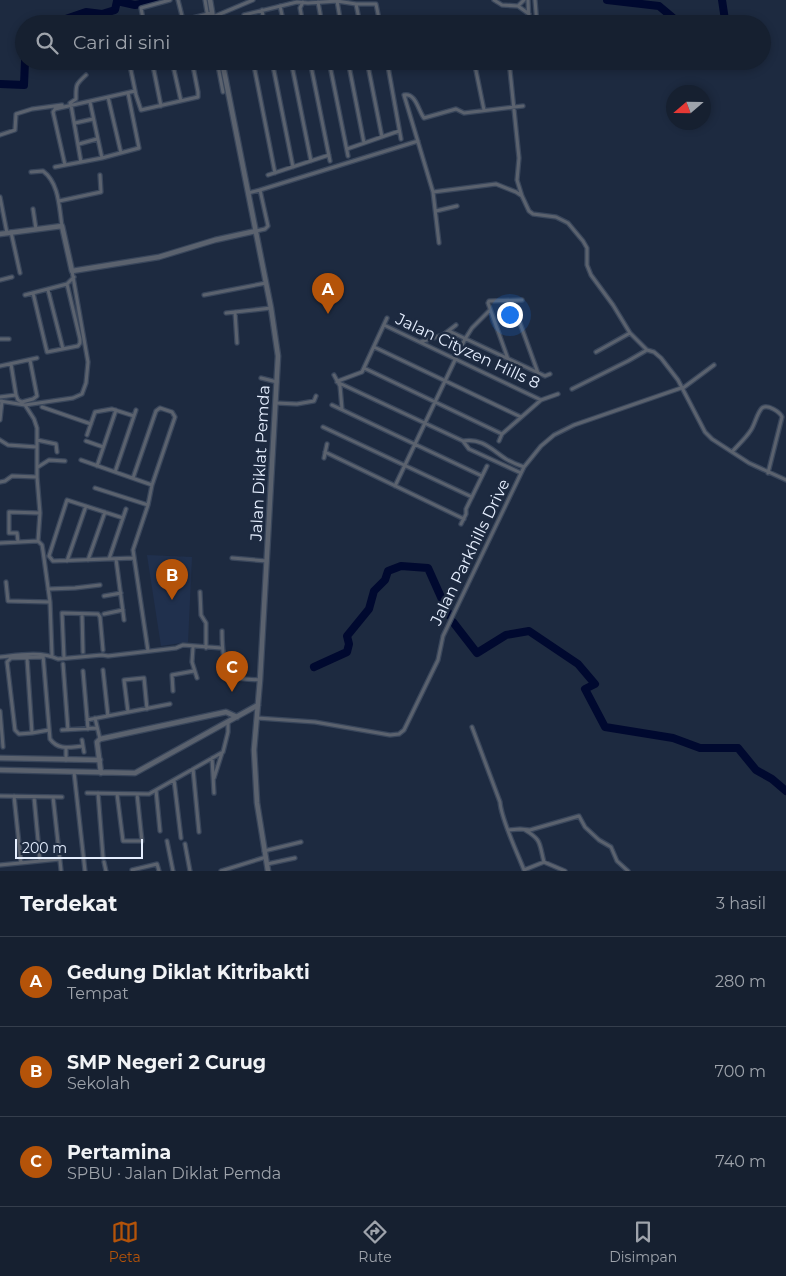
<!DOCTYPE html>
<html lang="id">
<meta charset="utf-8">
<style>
:root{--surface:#162030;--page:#1f2838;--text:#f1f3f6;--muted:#9ea3ab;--line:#353e4c;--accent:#b45309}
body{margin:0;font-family:Montserrat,sans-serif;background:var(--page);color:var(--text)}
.compass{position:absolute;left:666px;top:85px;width:45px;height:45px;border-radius:50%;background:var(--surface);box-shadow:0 2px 8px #0003;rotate:250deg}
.scale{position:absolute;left:15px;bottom:12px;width:128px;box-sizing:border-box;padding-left:5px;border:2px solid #e6efff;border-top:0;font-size:14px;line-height:18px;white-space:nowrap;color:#e6efff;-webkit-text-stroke:4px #1d2a40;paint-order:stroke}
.you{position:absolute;left:509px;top:314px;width:18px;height:18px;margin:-12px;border:4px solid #fff;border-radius:50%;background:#1a73e8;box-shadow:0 0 0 8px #1a73e833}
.badge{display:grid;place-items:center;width:32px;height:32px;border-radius:50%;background:var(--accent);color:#fff;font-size:16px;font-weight:700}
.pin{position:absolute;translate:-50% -41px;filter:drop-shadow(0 1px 2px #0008)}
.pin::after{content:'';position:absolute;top:26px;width:18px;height:15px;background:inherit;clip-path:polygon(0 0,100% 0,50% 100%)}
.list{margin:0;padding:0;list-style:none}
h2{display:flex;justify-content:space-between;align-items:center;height:65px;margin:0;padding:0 20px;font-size:21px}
h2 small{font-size:16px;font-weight:400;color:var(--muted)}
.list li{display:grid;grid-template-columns:32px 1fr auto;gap:15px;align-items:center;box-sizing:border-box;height:90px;padding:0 20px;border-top:1px solid var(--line)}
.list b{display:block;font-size:19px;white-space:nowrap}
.list p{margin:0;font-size:16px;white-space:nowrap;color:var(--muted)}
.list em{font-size:16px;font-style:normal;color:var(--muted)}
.icon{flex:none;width:28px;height:28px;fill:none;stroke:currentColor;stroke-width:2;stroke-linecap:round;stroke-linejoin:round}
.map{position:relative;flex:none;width:786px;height:871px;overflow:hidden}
.search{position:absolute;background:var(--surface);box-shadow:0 2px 8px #0003;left:15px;right:15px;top:15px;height:55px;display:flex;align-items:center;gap:12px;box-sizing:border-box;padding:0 18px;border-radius:28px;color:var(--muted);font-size:19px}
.sheet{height:335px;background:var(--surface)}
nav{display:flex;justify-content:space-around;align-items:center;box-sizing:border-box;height:70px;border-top:1px solid var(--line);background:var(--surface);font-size:14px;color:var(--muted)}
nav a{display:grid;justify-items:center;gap:2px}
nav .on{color:var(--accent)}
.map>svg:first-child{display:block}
.built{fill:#20304d}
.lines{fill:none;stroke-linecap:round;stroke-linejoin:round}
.river{stroke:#00092f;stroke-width:8}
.minor-casing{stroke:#39465b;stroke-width:5.5}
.tertiary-casing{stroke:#39465b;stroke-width:7}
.minor{stroke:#5b626e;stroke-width:3}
.tertiary{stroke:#5b626e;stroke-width:4.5}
.labels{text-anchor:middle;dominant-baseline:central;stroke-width:5;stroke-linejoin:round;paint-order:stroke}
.street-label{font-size:16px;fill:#e6efff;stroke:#1d2a40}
</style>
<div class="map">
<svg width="786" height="871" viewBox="0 0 786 871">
<rect width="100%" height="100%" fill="#1d2a40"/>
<path class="built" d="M147,555L192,557L188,642L161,646Z"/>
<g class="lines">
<path class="river" d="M607,0L659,6L678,22L682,24
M51,24L86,12L102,14L115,10L117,1L135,5L160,0
M694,24H706
M722,24L725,20L722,0
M0,84L24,85L25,61
M453,622L477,653L506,635L529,631L578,664L595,684L585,689L605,727L673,738L700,748H738L756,770L772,779L786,791
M314,667L347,652L349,644L347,636L369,609L374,591L385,580L388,571L401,566L428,568L449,615"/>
<defs>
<path id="minor" d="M178,0L184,24
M205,0L209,24
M494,0L502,5L518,6L529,14
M528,0L529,24
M535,0L537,24
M337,1L341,24
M303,2L300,8L303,24
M318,2L322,24
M356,4L360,24
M280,6L284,24
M518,6L524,0
M262,10L264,24
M213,17L253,0
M144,24L141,8L170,0
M168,24L212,13
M246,24L244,15L297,2L308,3L337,1L356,4H376L380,24
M129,61L136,95L141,110L198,97V92L192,61
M152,61L161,106
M172,61L181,101
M217,61L223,92
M253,61L275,173
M272,61L293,167
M291,61L311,161
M310,61L330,161
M329,61L348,156
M348,61L364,143
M367,61L382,137
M387,61L401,139
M474,61L484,110
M509,61L519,158L517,180L522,196
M108,97L121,153
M90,102L102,158
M70,103L76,99C76,85 75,85 86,75
M71,105L81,162
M75,123L93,119
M0,135L15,130L16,114L32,109L62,105
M79,144L97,139
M347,149L399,131
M65,165L53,112L55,109L135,91
M55,167L102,158L139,148L128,93
M31,172L43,171C59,183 59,206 62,226
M268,175L329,155
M433,192L496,184L516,192L522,196L529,211L533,214L556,217L568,223L583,241L587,248V265L591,275L613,305L630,333L647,350L654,352L661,358L678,380L705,432L712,439L749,463L786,480
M248,193L260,190
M0,197L7,233
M59,201L101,192L100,175
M33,209L36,229
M436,211L457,206
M256,231L265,229L268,226L260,190L418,141
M11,232L20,273
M439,243L433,192L404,95C416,93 418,110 424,118L456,109L464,113L523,106
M0,280L12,277
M48,290L63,349
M33,293L47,352L78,346L80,343V339L67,284
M25,295L67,284L74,277
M204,295L266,283
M512,301L538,373
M235,312L237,343
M226,313L271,308
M384,325L541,400
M449,331L545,376L550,374
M0,339H9
M420,342L443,335L456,325
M374,347L521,417
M596,352L630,333
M508,359L488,303L489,301L522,300
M11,364L16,395
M0,366L37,358
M364,368L502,434
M334,375L340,386L342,409
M261,378L277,382
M338,381L362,372L387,318
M337,382L463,441L469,449L521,473
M683,388L714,365
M572,389L628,361L647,350
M0,397L16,395L18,400L22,402L33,399L37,396L30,360
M0,401L25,405L34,419L37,428V477L40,513L38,541L42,545L43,551L50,602L52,655
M276,403L297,404L314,401L316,396
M25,405L73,398L82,394L86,383L88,362L72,271
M332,405L482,476
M42,407L91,424
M0,420L2,401
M323,427L472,497
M87,435L95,412L112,409L134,416
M0,440L8,445L37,447
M37,440L56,444L57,452
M86,441L103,447
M463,441C482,438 491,449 506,459C511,462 518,465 524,467
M499,441L502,434L541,400L558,394
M325,452L464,519
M732,452C738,445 746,438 751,430C755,424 757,413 762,408C768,404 780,412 782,417L768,473
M324,458L327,444
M81,460L152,485
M97,466L116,410
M38,467L49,460L65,461
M115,472L136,410
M133,478L156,411L160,408L172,412L175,417L152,485L148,505L133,550L148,651
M0,482L5,481L12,476L37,477
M395,486L465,339L472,328L490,310
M95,488L148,505
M123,518L67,500L49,556L53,561L134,558
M461,524L466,514V509L487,466
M18,542L17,533H9V512L40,513
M0,543L38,541
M232,558L267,561
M109,559L126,509
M116,559L124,620
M88,560L105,512
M67,561L86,506
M6,582L8,601L50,602
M48,589L75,588L100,585
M200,592L201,615L206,623V648
M104,596L121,593
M82,614L83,652
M104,614L123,610
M222,631C222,643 222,670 235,677C242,680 253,679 260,680
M193,647L192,662L197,678
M43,655L50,739C59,751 70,747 83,746L84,752
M0,657C19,655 41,651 58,659L102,655L108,656L176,648L183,645L221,648
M27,658L32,733L49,730
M64,658L62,613L98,614L100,617L103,650
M63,664L68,730
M103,670L108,716
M83,671L88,729
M173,691L172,675L194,671
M0,711L3,747
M128,712L124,680L144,678L147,709
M95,718L100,739
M257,718L315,722L390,735L399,734L404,730L438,660L443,636L524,467L541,446L554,435L574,425L681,388
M87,720L170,704
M472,727L500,802C501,819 517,852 524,870L544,862L565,871
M62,730L97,728
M32,733L19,734L15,730L7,662L11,658L43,657
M82,740L83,746
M66,748V760
M212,758L214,793
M193,769L199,832
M74,772L85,871
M214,778L222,753
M174,780L181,838
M156,790L160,831
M87,793L149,794L223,752L228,732V722
M98,793L103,857
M117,794L123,841H142L137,794
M0,796L62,797
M14,796L21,863
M34,797L40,861
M53,797L61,870
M508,830L520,829L530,830L579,816L585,827L599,840L611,847L617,861L628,871
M525,830C542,840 539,843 544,862
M167,841L173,871
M185,844L190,871
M264,851L301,842
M104,862L106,871
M267,864L295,858
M0,865L60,859
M132,870L157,864L159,871
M221,871L266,857"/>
<path id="tertiary" d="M210,0L214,24
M222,61L271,308L278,356L260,680L254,750L257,803L268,871
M0,234L62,226L72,271L159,257L215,240L256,231
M0,758L100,760
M0,770L135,773L258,705
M101,773L97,742L100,739L226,712L237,717"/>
</defs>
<use href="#minor" class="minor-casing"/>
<use href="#tertiary" class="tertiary-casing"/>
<use href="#minor" class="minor"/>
<use href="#tertiary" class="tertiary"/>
</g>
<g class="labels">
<g class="street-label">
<text transform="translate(468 351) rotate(25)">Jalan Cityzen Hills 8</text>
<text transform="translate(260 463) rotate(-87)">Jalan Diklat Pemda</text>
<text transform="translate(470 552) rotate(-64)">Jalan Parkhills Drive</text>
</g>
</g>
</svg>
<svg class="compass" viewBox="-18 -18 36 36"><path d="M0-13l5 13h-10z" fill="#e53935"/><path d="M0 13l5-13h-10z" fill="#9ea3ab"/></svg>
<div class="scale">200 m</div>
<div class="you"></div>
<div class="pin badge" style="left:328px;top:314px">A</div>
<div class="pin badge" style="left:172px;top:600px">B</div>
<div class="pin badge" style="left:232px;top:692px">C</div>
<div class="search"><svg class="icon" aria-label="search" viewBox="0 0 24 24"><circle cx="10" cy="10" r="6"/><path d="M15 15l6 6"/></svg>Cari di sini</div>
</div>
<section class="sheet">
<h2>Terdekat<small>3 hasil</small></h2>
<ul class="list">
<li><span class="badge">A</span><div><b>Gedung Diklat Kitribakti</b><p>Tempat</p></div><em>280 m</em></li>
<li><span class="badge">B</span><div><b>SMP Negeri 2 Curug</b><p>Sekolah</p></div><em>700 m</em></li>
<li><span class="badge">C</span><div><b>Pertamina</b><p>SPBU · Jalan Diklat Pemda</p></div><em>740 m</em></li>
</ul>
</section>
<nav>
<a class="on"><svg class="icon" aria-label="map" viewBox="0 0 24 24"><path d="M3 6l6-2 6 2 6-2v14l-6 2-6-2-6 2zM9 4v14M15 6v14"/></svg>Peta</a>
<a><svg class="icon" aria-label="directions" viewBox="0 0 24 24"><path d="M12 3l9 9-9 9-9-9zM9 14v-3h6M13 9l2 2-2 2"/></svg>Rute</a>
<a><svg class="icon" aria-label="saved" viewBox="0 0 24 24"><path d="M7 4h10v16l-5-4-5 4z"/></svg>Disimpan</a>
</nav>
